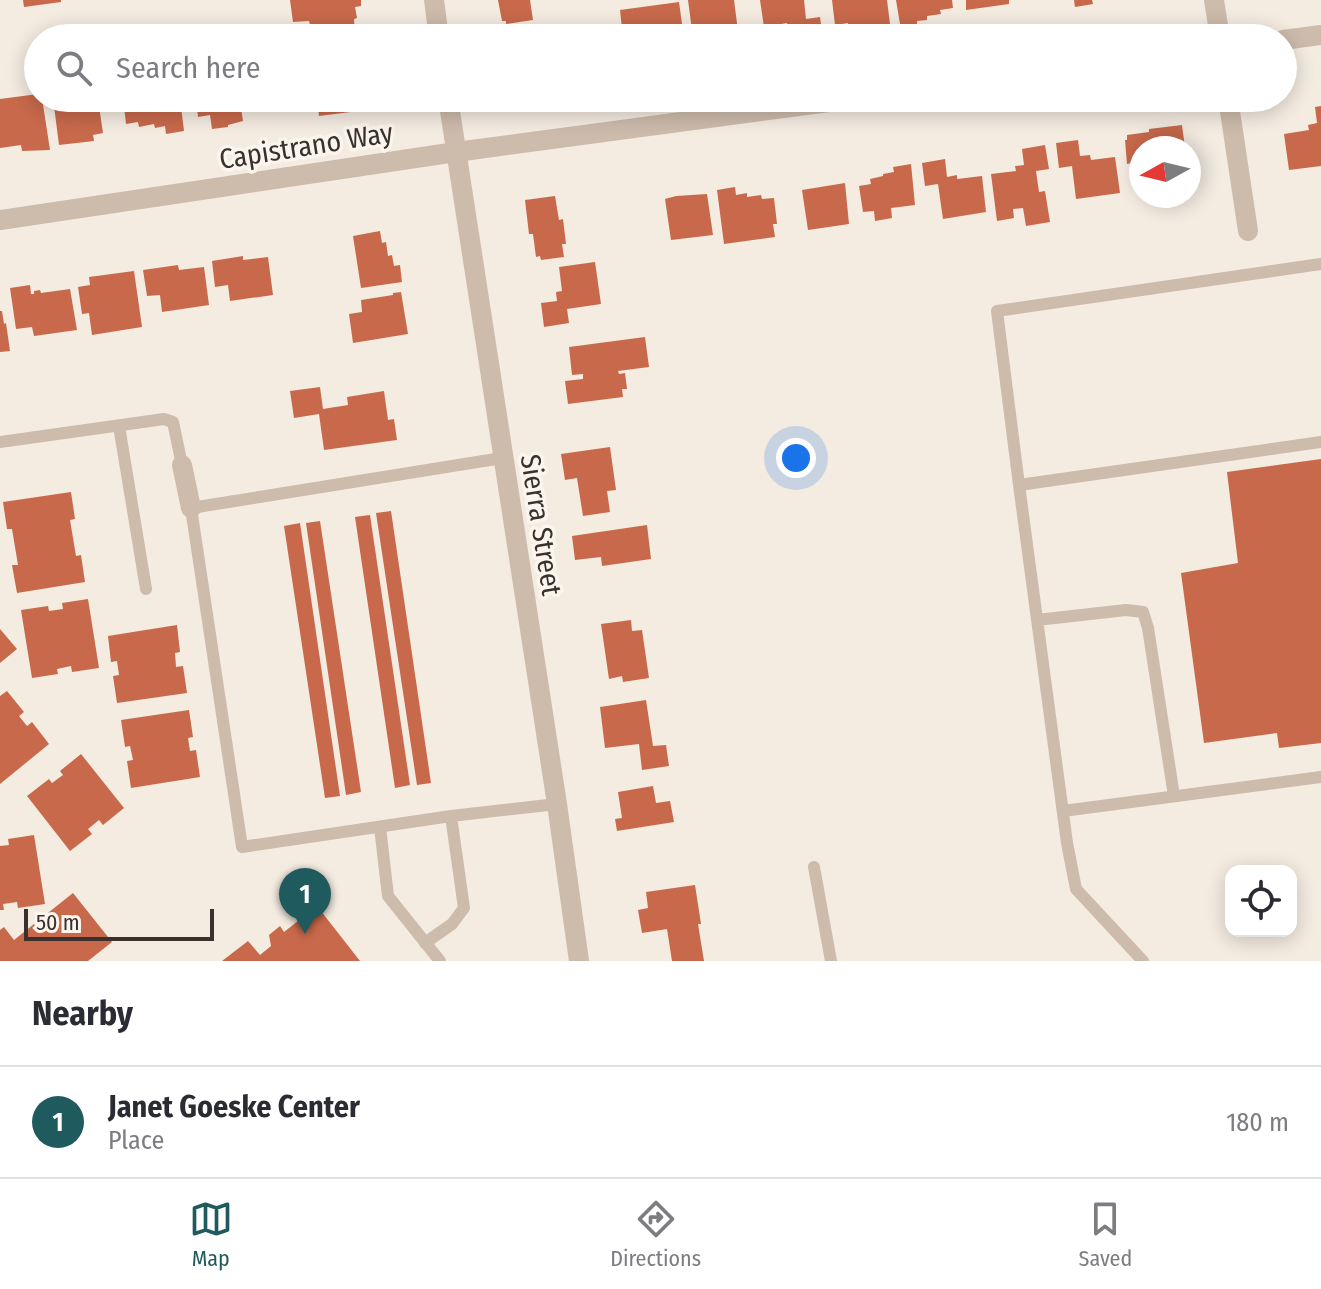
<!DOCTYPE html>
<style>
:root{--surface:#fff;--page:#f2f2f3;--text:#2b2b33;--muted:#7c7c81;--line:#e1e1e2;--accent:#1f5a5e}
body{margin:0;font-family:"Fira Sans Condensed",sans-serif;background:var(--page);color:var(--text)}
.controls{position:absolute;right:24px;bottom:24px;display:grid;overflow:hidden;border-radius:16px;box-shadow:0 4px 20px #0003}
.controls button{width:72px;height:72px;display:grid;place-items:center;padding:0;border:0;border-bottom:2px solid var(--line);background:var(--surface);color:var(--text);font:40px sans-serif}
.compass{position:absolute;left:1129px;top:136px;width:72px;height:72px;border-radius:50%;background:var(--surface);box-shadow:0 4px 20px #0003;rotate:262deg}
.scale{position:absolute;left:24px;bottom:20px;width:190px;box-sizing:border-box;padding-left:8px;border:4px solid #3b302b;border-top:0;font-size:22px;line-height:28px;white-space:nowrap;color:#3b302b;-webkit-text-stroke:6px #fbf5ee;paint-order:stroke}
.you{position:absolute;left:796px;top:458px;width:28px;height:28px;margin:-20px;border:6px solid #fff;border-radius:50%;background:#1a73e8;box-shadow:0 0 0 12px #1a73e833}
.badge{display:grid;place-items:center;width:52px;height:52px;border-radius:50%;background:var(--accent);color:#fff;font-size:26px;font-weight:700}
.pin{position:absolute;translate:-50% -66px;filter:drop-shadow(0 2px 4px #0008)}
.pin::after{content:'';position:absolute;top:42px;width:28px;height:24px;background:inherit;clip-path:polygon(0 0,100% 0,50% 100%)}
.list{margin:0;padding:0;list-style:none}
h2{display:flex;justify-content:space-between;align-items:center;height:104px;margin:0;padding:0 32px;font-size:34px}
h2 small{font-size:26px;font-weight:400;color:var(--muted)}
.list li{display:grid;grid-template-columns:52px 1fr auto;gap:24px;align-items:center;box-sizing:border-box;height:112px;padding:0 32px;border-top:2px solid var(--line)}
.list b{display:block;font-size:30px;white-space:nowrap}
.list p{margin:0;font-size:26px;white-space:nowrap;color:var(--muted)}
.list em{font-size:26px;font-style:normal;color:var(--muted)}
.icon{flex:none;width:44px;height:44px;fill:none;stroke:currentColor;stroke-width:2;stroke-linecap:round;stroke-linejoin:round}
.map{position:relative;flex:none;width:1321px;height:961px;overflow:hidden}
.search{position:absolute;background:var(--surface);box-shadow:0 4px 20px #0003;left:24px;right:24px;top:24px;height:88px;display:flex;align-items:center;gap:20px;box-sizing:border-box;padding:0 28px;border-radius:44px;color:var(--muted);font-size:30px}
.sheet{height:216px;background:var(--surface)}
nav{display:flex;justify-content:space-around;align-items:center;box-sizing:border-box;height:112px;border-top:2px solid var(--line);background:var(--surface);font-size:22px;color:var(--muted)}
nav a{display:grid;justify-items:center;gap:4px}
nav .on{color:var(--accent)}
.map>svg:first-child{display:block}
.building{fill:#c8694b}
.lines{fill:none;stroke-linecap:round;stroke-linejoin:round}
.service{stroke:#cdbbac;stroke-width:12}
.minor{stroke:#cdbbac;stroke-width:20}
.tertiary{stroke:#cdbbac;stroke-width:20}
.labels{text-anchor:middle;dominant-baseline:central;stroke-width:7;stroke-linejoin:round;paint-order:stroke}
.street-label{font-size:28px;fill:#3b302b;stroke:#fbf5ee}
</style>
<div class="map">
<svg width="1321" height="961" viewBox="0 0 1321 961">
<rect width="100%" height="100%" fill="#f4ebe1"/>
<path class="building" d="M23,0H61V2L24,7Z
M290,0H361V6L355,7L357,18L354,19L355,32H352V38H282L280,30L310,25L309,21L293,22Z
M498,0H530L533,20L506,24V21H502Z
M688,0H734L738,31L724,33L723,36L693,38Z
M760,0H804L806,19L820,17L823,38H799L797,27L788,29L787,23L764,27Z
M832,0H887L891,32L873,34V27L862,29V25L848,27V23L835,25Z
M896,0H952L953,8L940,10L941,14L927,16V20L917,21V28L901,30Z
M966,0H1009V4L966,10Z
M1074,0H1092L1093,4L1075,7Z
M679,2L684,38H623L620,10Z
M38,94V98H42L50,150L22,151L21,145L0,148V99Z
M53,98H85L86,101L98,99L103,133L93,135L94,141L59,145Z
M123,98H180L184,131L166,134L165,126L155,128L154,124L139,127L138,122L126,124Z
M196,98H249V100L240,101L243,121L228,125V127L212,129L210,115L198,117Z
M317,98H373L374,109L319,116Z
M1321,106V166L1289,170L1284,134L1309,130L1308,125L1317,123L1315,107Z
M1182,125L1185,148H1141V169H1139L1138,162L1127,164L1125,140H1127V135L1149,132V129Z
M1078,140L1080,156L1090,155L1091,160L1115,157L1120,193L1076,199L1072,166L1059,168L1056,143Z
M1045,145L1049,169L1036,171L1039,192L1045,191L1050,222L1026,226L1023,208L1013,209L1014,218L997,221L991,174L1016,171L1015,166L1024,165L1022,149Z
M945,159L947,177L957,175V179L982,176L986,212L943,219L938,184L925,186L922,163Z
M911,164L915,205L891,208L892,218L875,221L874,211L863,212L859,186L871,184L870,179L883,176V174L894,172L893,167Z
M845,183L849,224L808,230L802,190Z
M735,187L736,195L747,193V197L761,195L762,199L774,198L777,224H773L775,237L724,244L717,190Z
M707,194L713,235L671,240L665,199L676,196Z
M555,196L559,220L563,219L566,244H562L564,257L541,260L540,256L536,257L533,234H529L525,200Z
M380,231L382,243L386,242L388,256L392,255L394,266L400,265L402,282L361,288L353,236Z
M243,256V260L268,257L273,295L230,301L228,285L215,287L212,261Z
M595,262L601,304L567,309L569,323L544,327L541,303L557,301L556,292L562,291L559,267Z
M178,265L179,270L204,267L209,305L162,312L160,295L147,296L143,270Z
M134,271L142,327L92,335L89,313L82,314L78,287L90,285L89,277Z
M30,285L31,294H34V291L40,290L41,293L70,289L77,330L34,336L32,327L16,329L10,288Z
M401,292L408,334L353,343L349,314L362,312L361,300L393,295V293Z
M0,311H2L4,324L6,323L10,351L0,352Z
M645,337L649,367L618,371L619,374L625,373L627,389H622L623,397L568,404L565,381L583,379V374L572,375L569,347Z
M320,387L323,409L348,405L347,397L384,391L388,420L394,419L397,440L324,450L319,414L294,418L290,391Z
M610,447L616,490L607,491L610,512L583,516L577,478L565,480L561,454Z
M1321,459V743L1279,748L1277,733L1204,743L1181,573L1238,563L1227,472Z
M71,492L75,519L70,520L76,556L81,555L85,582L17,593L12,565H18L12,529H7L3,502Z
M391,511L431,783L417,785L376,513Z
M370,515L410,785L395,788L355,517Z
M320,521L361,792L346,795L306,523Z
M300,523L340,796L325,798L284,526Z
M647,525L651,559L602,566L601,557L575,560L572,536Z
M88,599L99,668L72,672L71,666L57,669L58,674L32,678L21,610L48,606L49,611L63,609L62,603Z
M631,620L632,631L642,630L649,678L623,682L622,676L609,679L601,624Z
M177,625L180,652L175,653L176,667L183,666L187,693L117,703L113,676L119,675L117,661L111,662L108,636Z
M0,629L17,649L0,663Z
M7,691L24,712L19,716L27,726L32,722L49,744L0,784V696Z
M646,700L653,746L666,745L669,766L642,770L639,744L605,748L600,707Z
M189,710L193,737L188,738L190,751L196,750L200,777L131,788L127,761L133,760L130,746L125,747L121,720Z
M81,754L124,808L103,825L99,820L88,829L92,834L70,851L27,796L49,779L52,783L63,775L60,771Z
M653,786L656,803L670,801L674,822L617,831L615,819L622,818L618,792Z
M34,835L45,904L18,908L17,902L3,904L4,910H0V846L9,845L8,839Z
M695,885L701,924H698L704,961H672L667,929L642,933L638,910L648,908L646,892Z
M73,893L112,942L88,961H0V930L4,927L14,940Z
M317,906L360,961H222L248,941L260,955L271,946L269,935L280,926L284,932Z"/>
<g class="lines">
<path class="service" d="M119,426L146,589
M0,442L164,419L173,422L182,465
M502,458L191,508L242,847L451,816L557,804
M1019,485L997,311L1321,264
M1037,620L1126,610L1143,612L1148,628L1174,796
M1063,811L1321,777
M380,827L388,896L440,961
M814,867L831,961
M425,943L452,924L464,908L451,816
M1143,961L1076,889L1067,843L1019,485L1321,442"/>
<path class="minor" d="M1214,0L1220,38
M1283,40L1321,35
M1228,98L1248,231
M0,220L456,152L859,98
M182,465L191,508"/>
<path class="tertiary" d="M434,0L439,38
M448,98L557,804L579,961"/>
</g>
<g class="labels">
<g class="street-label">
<text transform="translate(306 146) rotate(-9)">Capistrano Way</text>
<text transform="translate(541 525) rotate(81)">Sierra Street</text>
</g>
</g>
</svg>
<div class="controls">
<button><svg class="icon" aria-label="locate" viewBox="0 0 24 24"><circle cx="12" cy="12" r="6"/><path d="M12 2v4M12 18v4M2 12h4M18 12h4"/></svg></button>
</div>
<svg class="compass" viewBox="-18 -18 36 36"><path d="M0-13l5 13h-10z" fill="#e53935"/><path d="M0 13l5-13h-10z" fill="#7c7c81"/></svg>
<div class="scale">50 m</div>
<div class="you"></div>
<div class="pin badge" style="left:305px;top:934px">1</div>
<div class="search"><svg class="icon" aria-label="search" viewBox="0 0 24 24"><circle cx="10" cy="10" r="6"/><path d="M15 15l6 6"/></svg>Search here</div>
</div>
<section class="sheet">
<h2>Nearby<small></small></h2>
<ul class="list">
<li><span class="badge">1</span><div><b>Janet Goeske Center</b><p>Place</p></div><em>180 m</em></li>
</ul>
</section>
<nav>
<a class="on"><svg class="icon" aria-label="map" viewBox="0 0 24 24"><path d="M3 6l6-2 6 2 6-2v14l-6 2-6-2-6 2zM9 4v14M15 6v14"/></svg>Map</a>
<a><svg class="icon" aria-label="directions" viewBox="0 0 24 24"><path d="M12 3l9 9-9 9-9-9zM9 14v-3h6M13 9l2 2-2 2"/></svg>Directions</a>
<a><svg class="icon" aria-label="saved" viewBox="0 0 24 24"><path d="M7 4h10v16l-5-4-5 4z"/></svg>Saved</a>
</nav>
